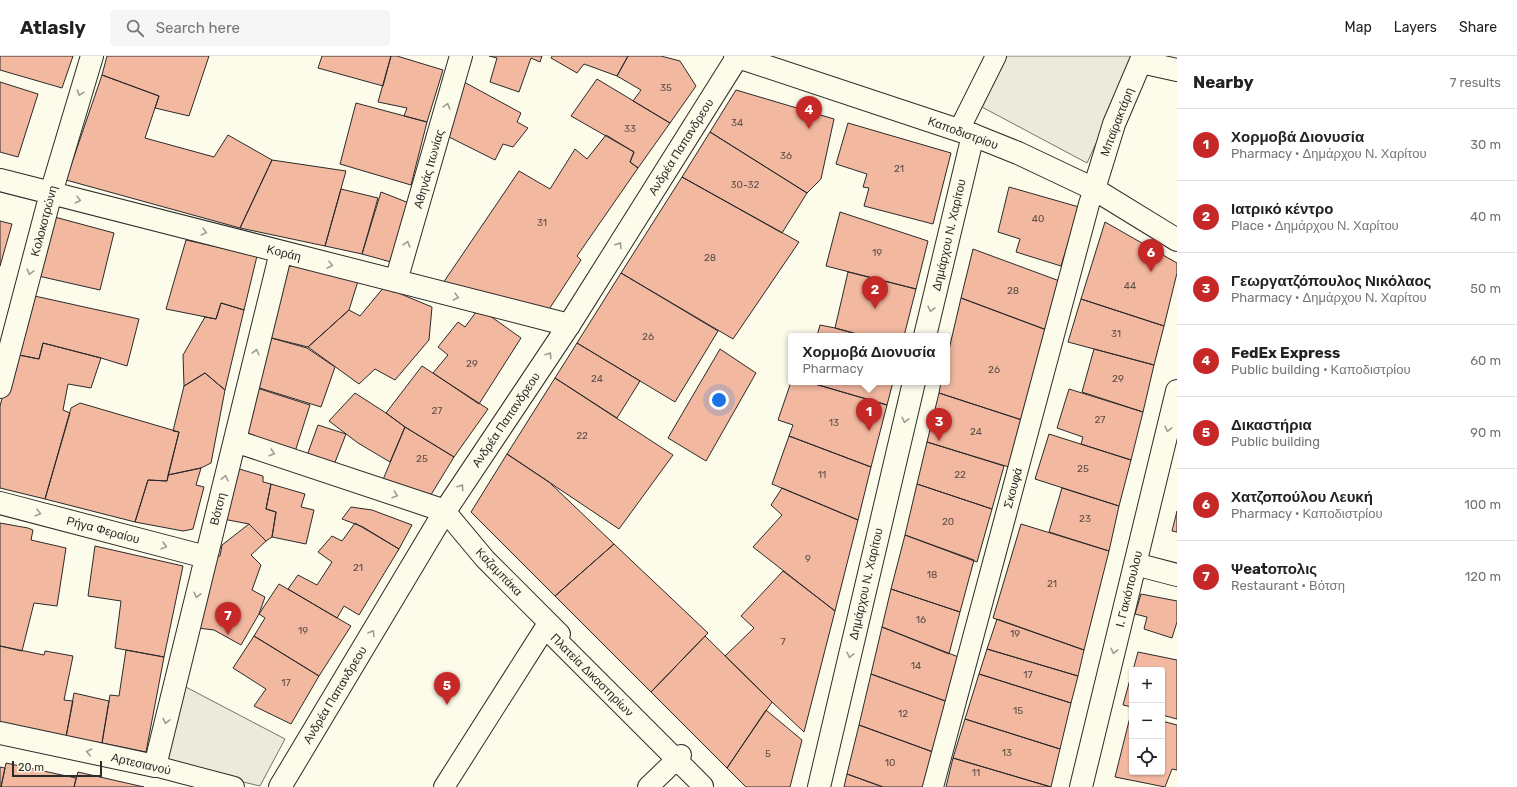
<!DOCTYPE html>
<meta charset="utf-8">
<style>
:root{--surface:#fff;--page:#f6f6f6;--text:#222;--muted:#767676;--line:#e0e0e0;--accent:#c62828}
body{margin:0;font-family:Rubik,sans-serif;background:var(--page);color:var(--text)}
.controls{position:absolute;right:12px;bottom:12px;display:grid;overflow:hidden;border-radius:4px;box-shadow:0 1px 3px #0004}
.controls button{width:36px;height:36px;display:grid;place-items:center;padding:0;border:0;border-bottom:1px solid var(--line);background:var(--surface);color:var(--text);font:20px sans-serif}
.scale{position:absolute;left:12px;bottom:10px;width:90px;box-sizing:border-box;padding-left:4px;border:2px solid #2b2b2b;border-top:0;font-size:11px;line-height:14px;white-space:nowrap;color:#2b2b2b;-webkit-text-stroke:3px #fdfbea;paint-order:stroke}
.you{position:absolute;left:719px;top:344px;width:14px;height:14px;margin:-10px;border:3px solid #fff;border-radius:50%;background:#1a73e8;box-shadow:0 0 0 6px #1a73e833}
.badge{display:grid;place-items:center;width:26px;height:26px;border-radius:50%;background:var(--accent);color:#fff;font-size:13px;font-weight:700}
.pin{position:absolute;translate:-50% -33px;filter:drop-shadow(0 1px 2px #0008)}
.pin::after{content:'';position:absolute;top:21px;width:14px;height:12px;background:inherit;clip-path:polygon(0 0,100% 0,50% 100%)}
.popup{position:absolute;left:788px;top:277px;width:162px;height:52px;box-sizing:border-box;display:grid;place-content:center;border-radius:4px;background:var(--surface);filter:drop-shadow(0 1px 3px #0005);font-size:13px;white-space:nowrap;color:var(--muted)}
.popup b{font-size:15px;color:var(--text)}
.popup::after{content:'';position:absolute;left:50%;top:100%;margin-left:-8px;border:8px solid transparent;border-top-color:var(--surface)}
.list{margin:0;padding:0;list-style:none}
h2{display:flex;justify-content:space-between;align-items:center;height:52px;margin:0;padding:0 16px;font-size:17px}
h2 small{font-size:13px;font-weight:400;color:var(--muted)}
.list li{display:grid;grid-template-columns:26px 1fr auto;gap:12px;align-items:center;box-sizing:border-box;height:72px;padding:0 16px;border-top:1px solid var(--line)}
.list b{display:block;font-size:15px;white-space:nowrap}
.list p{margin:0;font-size:13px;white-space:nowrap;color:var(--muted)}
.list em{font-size:13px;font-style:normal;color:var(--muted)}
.icon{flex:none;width:22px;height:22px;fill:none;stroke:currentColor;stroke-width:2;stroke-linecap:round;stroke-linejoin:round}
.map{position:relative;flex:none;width:1177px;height:731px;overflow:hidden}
header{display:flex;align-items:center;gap:24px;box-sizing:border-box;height:56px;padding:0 20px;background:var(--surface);border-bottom:1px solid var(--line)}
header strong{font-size:19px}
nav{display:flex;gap:22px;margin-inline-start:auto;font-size:14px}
.search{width:280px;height:36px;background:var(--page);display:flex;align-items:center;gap:10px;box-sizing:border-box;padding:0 14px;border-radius:4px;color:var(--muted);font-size:15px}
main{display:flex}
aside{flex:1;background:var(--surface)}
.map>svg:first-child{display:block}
.parking{fill:#eceadb;stroke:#74746e}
.building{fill:#f2b8a0;stroke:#2b2b2b}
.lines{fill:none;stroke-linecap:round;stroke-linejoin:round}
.pedestrian-casing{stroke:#2b2b2b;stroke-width:22}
.minor-casing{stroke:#2b2b2b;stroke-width:24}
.secondary-casing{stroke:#2b2b2b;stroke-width:24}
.pedestrian{stroke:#fdfbea;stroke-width:20}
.minor{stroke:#fdfbea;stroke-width:22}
.secondary{stroke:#fdfbea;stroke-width:22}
.oneway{stroke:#9e9d94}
.labels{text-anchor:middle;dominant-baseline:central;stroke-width:3;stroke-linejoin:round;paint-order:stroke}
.number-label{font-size:10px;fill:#5d4e48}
.street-label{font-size:12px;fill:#2b2b2b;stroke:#fdfbea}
</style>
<header>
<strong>Atlasly</strong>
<div class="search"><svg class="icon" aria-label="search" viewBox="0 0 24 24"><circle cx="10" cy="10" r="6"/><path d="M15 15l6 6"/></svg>Search here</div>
<nav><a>Map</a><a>Layers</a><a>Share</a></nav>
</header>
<main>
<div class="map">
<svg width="1177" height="731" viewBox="0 0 1177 731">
<rect width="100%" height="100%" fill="#fdfbea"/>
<path class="parking" d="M986,0H1136L1087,107L965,42Z
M182,629L285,683L260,730L163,707Z"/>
<path class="building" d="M0,0H73L62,32L0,14Z
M107,0H209L189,60L155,52L159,40L102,19Z
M322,0H391L383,30L318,12Z
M391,0H397L443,14L427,66L404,60L407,52L378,46Z
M489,0H542L540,6L531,2L519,36L490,26L497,2Z
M552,0H628L617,20L584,8L577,17L551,2Z
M628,0H661L680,5L696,30L670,67L633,45L641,34L617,20Z
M102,19L159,40L145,82L214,101L228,79L272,104L240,172L66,124Z
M597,23L670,67L638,112L630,106L634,96L571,60Z
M0,26L38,38L18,101L0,96Z
M464,26L521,57L517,66L528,72L513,91L503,88L495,104L449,81Z
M736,34L834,63L821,123L807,137L710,76Z
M356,47L427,66L411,129L340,108Z
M848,67L951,97L933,168L864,150L869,132L863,131L867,118L836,108Z
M710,76L807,137L782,177L682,121Z
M606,79L634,96L630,106L638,112L577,200L581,204L546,258L439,233L519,115L550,133L575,93L587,103Z
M272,104L346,115L325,190L240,172Z
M682,121L799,186L733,283L621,217Z
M1009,131L1079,151L1061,210L1016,196L1020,183L998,176Z
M341,133L378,142L362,198L325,190Z
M381,136L409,147L391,206L362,198Z
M840,156L928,185L916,233L826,210Z
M51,160L114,177L100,234L34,219Z
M0,165L12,168L0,210Z
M1105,166L1177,207V217L1164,270L1081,243Z
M186,184L257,200L244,254L221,247L216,263L166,253Z
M973,193L1065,227L1052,276L961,242Z
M298,208L358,225L349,254L308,291L264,280L284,212Z
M848,216L916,233L904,280H864L835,272Z
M621,217L718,275L675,346L577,287Z
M384,231L432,251L429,284L395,324L375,313L359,328L308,291L349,254L360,260Z
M30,239L139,263L127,310L101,302L43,287L39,303L14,298Z
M961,242L1052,276L1025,365L939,337L941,326H947V302Z
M1081,243L1164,270L1154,309L1068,286Z
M221,247L244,254L225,334L205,317L184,330L183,299L205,261L216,263Z
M479,252L521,282L479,348L433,317L448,299L438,291L458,266L465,271Z
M820,269L835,272L864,280H817Z
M264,280L307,292L335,311L321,351L253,330Z
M43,287L101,302L91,332L68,328L63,354L70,357L45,443L0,432V350L14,298L39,303Z
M577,287L640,325L617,362L555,322Z
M720,293L756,317L706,405L668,382Z
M1094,293L1154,309L1143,356L1082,336Z
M422,310L488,353L454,401L405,371L386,357Z
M205,317L225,334L211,407L201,412L168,419L179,376L173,375L184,330Z
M555,322L673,399L619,473L507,398Z
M791,326H808L887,349L871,411L789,380L793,369L778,364Z
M808,326H893L887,349Z
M257,332L310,349L293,402L243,385Z
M1069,333L1143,356L1131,404L1081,388L1083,381L1057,372Z
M355,337L386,357L405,371L390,406L358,387L329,365Z
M939,337L1025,365L1012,412L927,386Z
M80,347L179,376L167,425L148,424L135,466L45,443L71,352Z
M318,369L346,378L332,414L305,405Z
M405,371L454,401L429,442L382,426Z
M1049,378L1131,404L1119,450L1035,423Z
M789,380L871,411L858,464L772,428Z
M927,386L1004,410L992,453L917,428Z
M507,398L549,426L614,488L555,540L471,456Z
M201,412L196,429L204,431L193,473L183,475L135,466L148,424L167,425L168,419Z
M236,412L263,420V426L271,428L266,453L276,456L272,481L266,485L249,468L223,463Z
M271,428L305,438L301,451L314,454L306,488L272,481L276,456L266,453Z
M917,428L992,453L977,506L905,479Z
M782,432L858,464L835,555L753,491L782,459L771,449Z
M1062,432L1119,450L1109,495L1049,476Z
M351,451L372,454L412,469L399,493L363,471L342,463Z
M1177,455V476L1172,475Z
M0,467L28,472L33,474L31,484L66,492L57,550L34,547L22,595L0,590Z
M355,467L399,493L359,559L344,550L337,562L288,533L298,519L317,529L332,506L318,496L332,480L342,485Z
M249,468L266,485L251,499L261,509L252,534L265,541L259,558L241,589L214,574L198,572L214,501L220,500L222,489Z
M1021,468L1109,495L1084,594L993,562Z
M905,479L974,504L960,556L891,533Z
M614,488L708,577L651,636L555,540Z
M95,490L183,510L164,601L115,592L121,545L88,540Z
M783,515L835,555L804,676L772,646L725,600L754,572L741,560Z
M279,528L351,570L319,620L254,580L265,562L259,558Z
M891,533L960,556L949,598L882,571Z
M1141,538L1177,545V566L1172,582L1144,573L1147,561L1135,558Z
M997,563L1084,594L1078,620L987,593Z
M882,571L961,602L948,646L871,618Z
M254,580L319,620L291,668L254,650L266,633L233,612Z
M705,580L772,646L727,712L651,636Z
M0,590L44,599L45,595L73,600L64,644L73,645L66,681L0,666Z
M987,593L1078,620L1071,647L979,618Z
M126,594L164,601L146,696L102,687L110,639L119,640Z
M1138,596L1177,604V663L1162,659V614H1133Z
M1132,616V651L1123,649Z
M871,618L948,646L933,696L859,669Z
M979,618L1071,647L1060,693L965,663Z
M74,637L109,645L102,687L66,681Z
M766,654L802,684L790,731H746L727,712Z
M1131,657H1132V716H1162V665L1177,669V714L1172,713L1165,731L1115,721Z
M965,663L1060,693L1051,731L953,702Z
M859,669L933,696L924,731H883L847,718Z
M953,702L1051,731H946Z
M6,707L76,722L74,731H1Z
M0,711L5,712L1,731H0Z
M78,716L144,731H74Z
M847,718L883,731H844Z"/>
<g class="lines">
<defs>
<path id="pedestrian" d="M959,74L996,0
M445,455L485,503L560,578
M155,710L234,731
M444,731L545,572L703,730L702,731
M648,731L681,699
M933,731L1089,148L1094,133"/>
<path id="minor" d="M1141,6L1177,14
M0,124L569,269
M1094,133L1114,68L1143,0
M396,225L461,0
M925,280L973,79
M0,331L51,137L92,0
M235,385L445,455
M0,447L206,501
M1135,508L1177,519
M0,677L155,710L281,196
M819,731L914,326
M1081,731L1177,335"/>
<path id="secondary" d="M735,0L973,79L1018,97L1094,133L1177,184
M280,731L445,455L569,269L738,0"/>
</defs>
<use href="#pedestrian" class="pedestrian-casing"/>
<use href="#minor" class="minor-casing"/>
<use href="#secondary" class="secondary-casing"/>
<use href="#pedestrian" class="pedestrian"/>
<use href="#minor" class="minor"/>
<use href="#secondary" class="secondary"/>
</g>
<defs><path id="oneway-chevron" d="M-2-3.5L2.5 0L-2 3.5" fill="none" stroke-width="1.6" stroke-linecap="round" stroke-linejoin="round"/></defs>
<g class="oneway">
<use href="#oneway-chevron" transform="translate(80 37) rotate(107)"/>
<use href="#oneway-chevron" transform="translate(447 50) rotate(-74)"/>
<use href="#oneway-chevron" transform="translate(78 144) rotate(14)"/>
<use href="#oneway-chevron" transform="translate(204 176) rotate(14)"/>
<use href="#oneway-chevron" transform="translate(407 188) rotate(-74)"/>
<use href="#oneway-chevron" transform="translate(619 189) rotate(-58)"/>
<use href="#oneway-chevron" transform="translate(330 209) rotate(14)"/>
<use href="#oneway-chevron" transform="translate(30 216) rotate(105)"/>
<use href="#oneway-chevron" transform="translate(456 241) rotate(14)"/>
<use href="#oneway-chevron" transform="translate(931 253) rotate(103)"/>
<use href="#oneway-chevron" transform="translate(256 296) rotate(-76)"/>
<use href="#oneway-chevron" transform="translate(549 299) rotate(-56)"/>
<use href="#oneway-chevron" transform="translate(905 364) rotate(103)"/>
<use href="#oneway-chevron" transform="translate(1168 373) rotate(104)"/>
<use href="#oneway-chevron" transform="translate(272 397) rotate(19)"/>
<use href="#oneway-chevron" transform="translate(225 422) rotate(-76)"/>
<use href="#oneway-chevron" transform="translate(461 431) rotate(-56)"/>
<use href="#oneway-chevron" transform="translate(395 439) rotate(19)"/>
<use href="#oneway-chevron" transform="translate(38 457) rotate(15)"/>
<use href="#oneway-chevron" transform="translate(164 490) rotate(15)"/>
<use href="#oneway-chevron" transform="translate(197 539) rotate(104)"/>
<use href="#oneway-chevron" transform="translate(372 577) rotate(-59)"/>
<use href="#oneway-chevron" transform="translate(1114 595) rotate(104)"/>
<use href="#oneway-chevron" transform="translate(850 599) rotate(103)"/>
<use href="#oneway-chevron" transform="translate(166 665) rotate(104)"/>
<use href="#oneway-chevron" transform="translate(89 696) rotate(-168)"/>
</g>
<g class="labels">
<g class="number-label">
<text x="666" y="32">35</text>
<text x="737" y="67">34</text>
<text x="630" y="73">33</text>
<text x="786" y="100">36</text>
<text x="899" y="113">21</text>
<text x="745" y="129">30-32</text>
<text x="1038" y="163">40</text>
<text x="542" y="167">31</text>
<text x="877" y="197">19</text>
<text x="710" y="202">28</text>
<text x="1130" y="230">44</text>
<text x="1013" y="235">28</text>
<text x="1116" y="278">31</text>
<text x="648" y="281">26</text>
<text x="472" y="308">29</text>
<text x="994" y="314">26</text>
<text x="597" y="323">24</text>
<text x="1118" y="323">29</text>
<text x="437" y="355">27</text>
<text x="1100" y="364">27</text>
<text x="834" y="367">13</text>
<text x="976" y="376">24</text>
<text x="582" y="380">22</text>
<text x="422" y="403">25</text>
<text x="1083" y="413">25</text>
<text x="822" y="419">11</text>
<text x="960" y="419">22</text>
<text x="1085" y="463">23</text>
<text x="948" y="466">20</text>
<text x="808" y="503">9</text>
<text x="358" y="512">21</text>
<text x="932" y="519">18</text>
<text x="1052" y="528">21</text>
<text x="921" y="564">16</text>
<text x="303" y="575">19</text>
<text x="1015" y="578">19</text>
<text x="783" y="586">7</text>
<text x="916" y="610">14</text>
<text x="1028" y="619">17</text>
<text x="286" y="627">17</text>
<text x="1018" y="655">15</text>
<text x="903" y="658">12</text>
<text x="1007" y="697">13</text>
<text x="768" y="698">5</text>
<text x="890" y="707">10</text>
<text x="976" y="717">11</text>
</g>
<g class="street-label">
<text transform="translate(1117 66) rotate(-69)">Μπαϊρακτάρη</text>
<text transform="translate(963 77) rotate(20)">Καποδιστρίου</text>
<text transform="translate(681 91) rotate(-58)">Ανδρέα Παπανδρεου</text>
<text transform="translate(429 113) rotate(-74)">Αθηνάς Ιτωνίας</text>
<text transform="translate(44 165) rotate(-75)">Κολοκοτρώνη</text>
<text transform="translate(949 179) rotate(-77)">Δημάρχου Ν. Χαρίτου</text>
<text transform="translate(284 197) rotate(14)">Κοράη</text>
<text transform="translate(506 364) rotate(-56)">Ανδρέα Παπανδρεου</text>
<text transform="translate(1013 432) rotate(-75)">Σκουφά</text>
<text transform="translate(218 453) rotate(-76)">Βότση</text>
<text transform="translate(103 474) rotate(15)">Ρήγα Φεραίου</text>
<text transform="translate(499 516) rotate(46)">Καζαμπάκα</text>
<text transform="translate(866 528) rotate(-77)">Δημάρχου Ν. Χαρίτου</text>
<text transform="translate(1129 533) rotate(-76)">Ι. Γακιόπουλου</text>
<text transform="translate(592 619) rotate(45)">Πλατεία Δικαστηρίων</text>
<text transform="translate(335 639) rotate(-59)">Ανδρέα Παπανδρεου</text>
<text transform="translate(141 708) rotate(13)">Αρτεσιανού</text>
</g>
</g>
</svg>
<div class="controls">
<button>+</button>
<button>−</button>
<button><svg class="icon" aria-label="locate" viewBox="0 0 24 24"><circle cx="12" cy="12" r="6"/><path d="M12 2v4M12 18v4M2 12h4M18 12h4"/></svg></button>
</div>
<div class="scale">20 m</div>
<div class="you"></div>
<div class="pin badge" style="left:869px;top:375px">1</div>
<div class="popup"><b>Χορμοβά Διονυσία</b>Pharmacy</div>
<div class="pin badge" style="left:875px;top:253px">2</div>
<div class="pin badge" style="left:939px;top:385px">3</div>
<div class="pin badge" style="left:809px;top:73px">4</div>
<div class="pin badge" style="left:447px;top:649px">5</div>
<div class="pin badge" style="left:1151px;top:216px">6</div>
<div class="pin badge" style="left:228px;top:579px">7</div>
</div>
<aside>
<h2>Nearby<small>7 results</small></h2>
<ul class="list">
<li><span class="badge">1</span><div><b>Χορμοβά Διονυσία</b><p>Pharmacy · Δημάρχου Ν. Χαρίτου</p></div><em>30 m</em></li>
<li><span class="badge">2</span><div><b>Ιατρικό κέντρο</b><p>Place · Δημάρχου Ν. Χαρίτου</p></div><em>40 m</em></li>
<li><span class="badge">3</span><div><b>Γεωργατζόπουλος Νικόλαος</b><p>Pharmacy · Δημάρχου Ν. Χαρίτου</p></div><em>50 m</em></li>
<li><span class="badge">4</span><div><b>FedEx Express</b><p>Public building · Καποδιστρίου</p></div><em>60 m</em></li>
<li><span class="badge">5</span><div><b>Δικαστήρια</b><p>Public building</p></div><em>90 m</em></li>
<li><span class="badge">6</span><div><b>Χατζοπούλου Λευκή</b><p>Pharmacy · Καποδιστρίου</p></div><em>100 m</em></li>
<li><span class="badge">7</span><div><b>Ψeatοπολις</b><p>Restaurant · Βότση</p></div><em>120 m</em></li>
</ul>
</aside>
</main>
